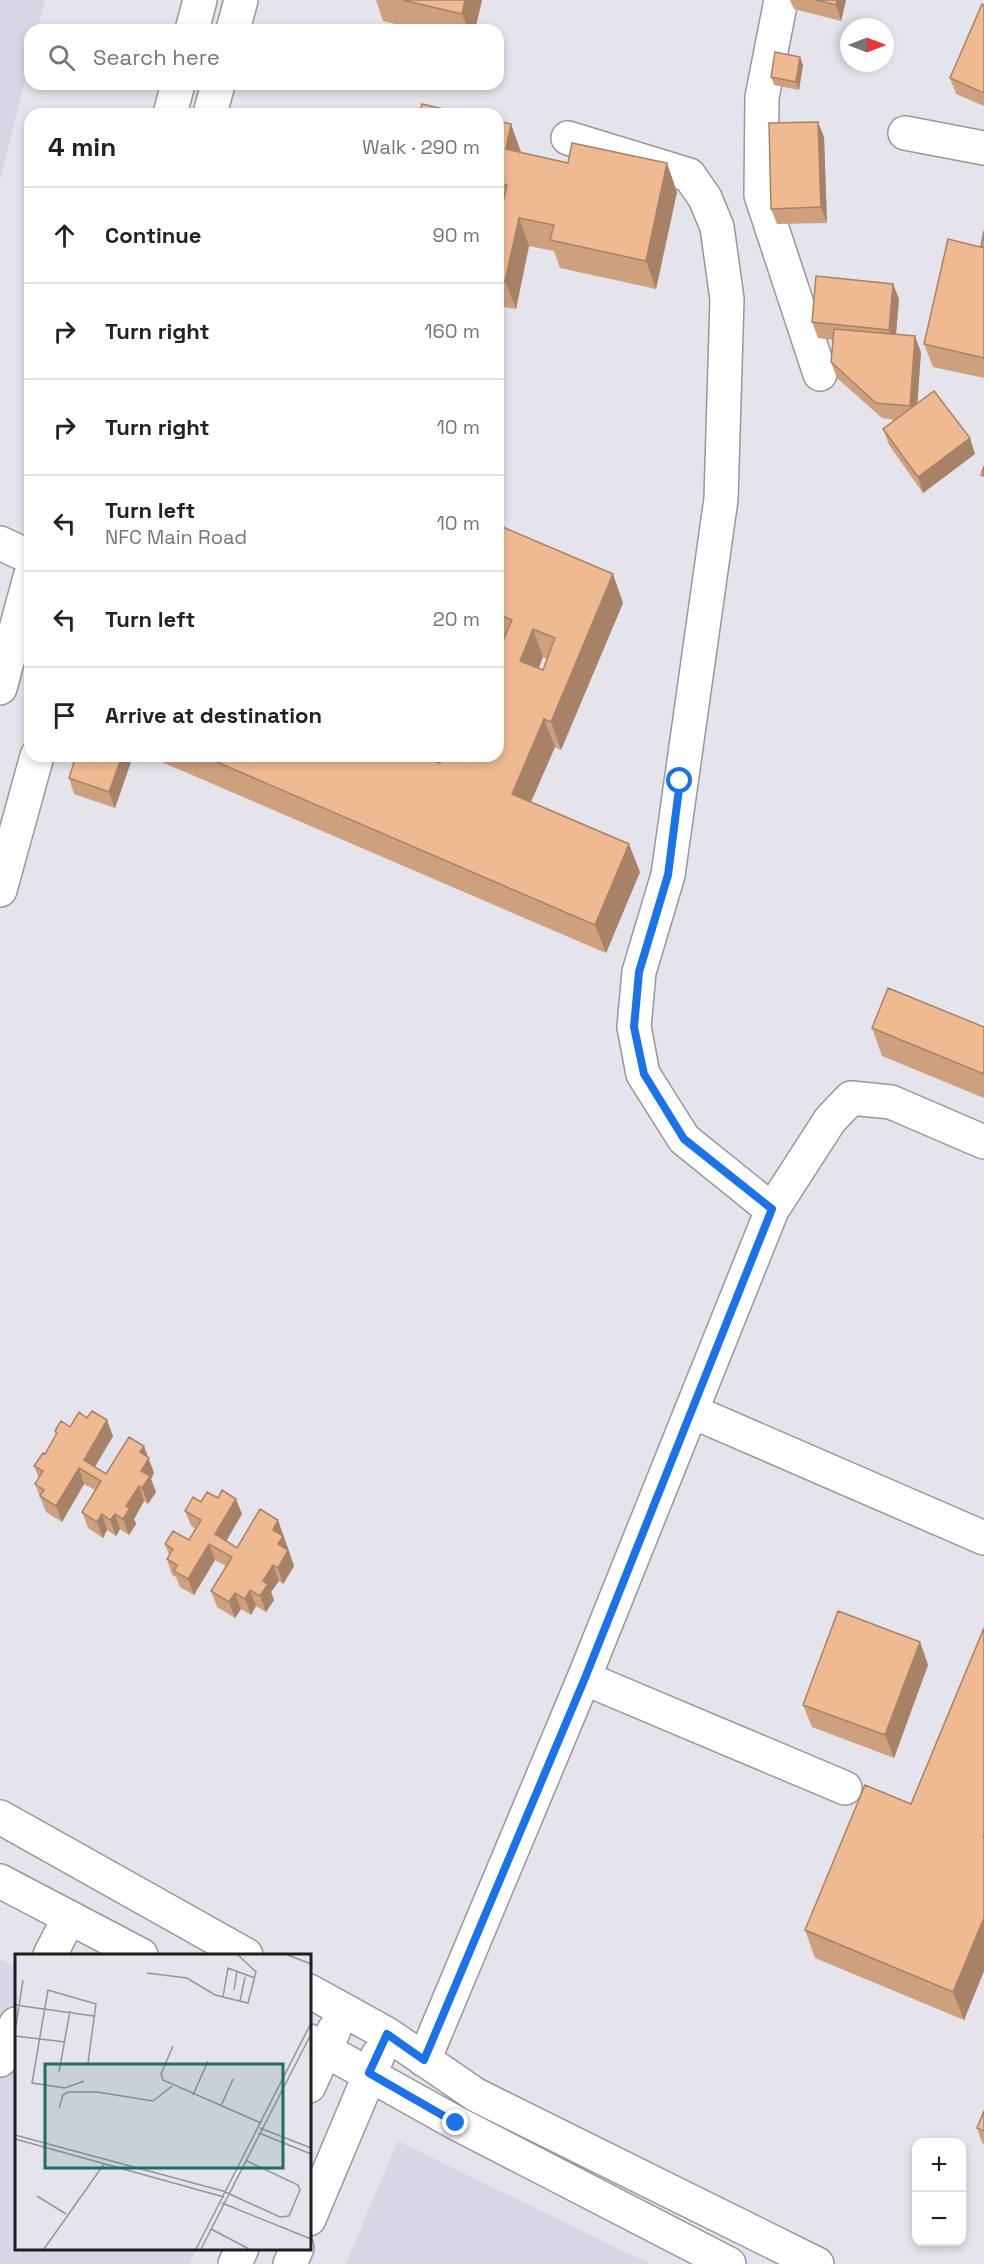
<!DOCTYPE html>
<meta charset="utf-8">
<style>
:root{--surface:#fff;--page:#f2f2f2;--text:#222;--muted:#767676;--line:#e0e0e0}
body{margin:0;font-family:"Space Grotesk",sans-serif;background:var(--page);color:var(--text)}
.controls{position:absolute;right:18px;bottom:18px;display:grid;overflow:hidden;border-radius:12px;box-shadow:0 3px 9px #0003}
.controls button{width:54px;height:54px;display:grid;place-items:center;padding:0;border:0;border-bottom:2px solid var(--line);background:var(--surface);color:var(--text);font:30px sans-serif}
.compass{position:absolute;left:840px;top:18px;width:54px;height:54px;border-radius:50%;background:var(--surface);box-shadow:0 3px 9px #0003;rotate:90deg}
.stop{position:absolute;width:18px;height:18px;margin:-14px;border:4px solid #1a73e8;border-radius:50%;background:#fff}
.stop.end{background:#1a73e8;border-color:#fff;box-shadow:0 2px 6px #0008}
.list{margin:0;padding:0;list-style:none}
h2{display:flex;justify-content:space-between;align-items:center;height:78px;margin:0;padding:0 24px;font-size:26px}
h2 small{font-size:20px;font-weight:400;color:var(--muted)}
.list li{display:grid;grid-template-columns:39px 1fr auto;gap:18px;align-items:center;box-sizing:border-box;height:96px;padding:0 24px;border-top:2px solid var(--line)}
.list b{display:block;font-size:22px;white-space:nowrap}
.list p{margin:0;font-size:20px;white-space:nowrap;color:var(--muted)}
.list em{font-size:20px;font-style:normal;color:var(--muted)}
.icon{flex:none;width:33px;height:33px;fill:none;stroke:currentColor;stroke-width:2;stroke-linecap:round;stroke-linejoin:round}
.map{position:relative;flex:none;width:984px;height:2264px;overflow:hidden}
.search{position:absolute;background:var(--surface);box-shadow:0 3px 9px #0003;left:24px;top:24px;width:480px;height:66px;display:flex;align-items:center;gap:15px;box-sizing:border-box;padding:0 21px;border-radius:18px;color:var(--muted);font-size:22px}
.panel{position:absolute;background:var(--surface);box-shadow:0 3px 9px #0003;left:24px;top:108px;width:480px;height:654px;border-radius:18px}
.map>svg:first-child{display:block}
.built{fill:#d9d5e4}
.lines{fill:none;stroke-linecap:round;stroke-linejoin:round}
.minor-casing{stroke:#98969e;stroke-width:36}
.major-casing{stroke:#98969e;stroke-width:36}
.minor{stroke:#fff;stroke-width:33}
.major{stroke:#fff;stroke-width:33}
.wall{fill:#cea07e;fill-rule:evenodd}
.shaded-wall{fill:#a78266}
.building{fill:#efba92;stroke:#a78266;stroke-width:1.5;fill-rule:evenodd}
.route{stroke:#1a73e8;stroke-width:8}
.inset-road{fill:none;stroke:#95949a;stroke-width:1.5}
.view{fill:#236c64;fill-opacity:0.15;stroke:#236c64;stroke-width:3}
.inset-edge{fill:none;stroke:#1e1e20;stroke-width:3}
</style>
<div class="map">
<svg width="984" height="2264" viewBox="0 0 984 2264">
<rect width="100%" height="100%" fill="#e5e3eb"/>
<path class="built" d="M0,0H45L37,30H30V59L0,181Z
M0,1959L16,1968V2248H197L190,2264H0Z
M398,2140V2141L650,2264H346Z"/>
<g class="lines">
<defs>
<path id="minor" d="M781,0L762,97L761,195L820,374
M192,30L200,0
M233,30L241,0
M170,114L178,84
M210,114L218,84
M905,133L984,148
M568,138L689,175L705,198L717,227L727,299L721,499L668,875L639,972L634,1027L643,1074L684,1139L772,1210
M0,543L30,557
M0,688L30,577
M0,890L37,756
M691,1411L984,1538
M584,1678L845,1788
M50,1955L69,1918
M0,2060L16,2024
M424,2060L584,1678L772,1210L830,1120L851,1098L891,1102L984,1142"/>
<path id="major" d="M0,1817L246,1955
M0,1881L141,1955
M309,1991L387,2034L476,2095L817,2264
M309,2041L456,2123L729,2264
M309,2086L334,2030
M309,2219L378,2055
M235,2264L242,2248
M290,2264L297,2248"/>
</defs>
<use href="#minor" class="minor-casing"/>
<use href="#major" class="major-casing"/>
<use href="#minor" class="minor"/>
<use href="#major" class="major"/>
</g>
<path class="wall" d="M376,0H482L475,30H421L383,21Z
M790,0H846L841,21L794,9Z
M984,5V106L956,94L950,78Z
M803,65L799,90L774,85L771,77Z
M498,121L521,152L677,192L656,289L560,268L554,251L529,246L516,309L498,306V224L501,210L498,209Z
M824,137L827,223L777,224L771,209Z
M984,231V378L933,367L924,344L981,247Z
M893,284L899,299L896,334L921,352L917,404L975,454L923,493L889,445L883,429L895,420L882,418L837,378L831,362L833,340L818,338L812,322Z
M498,525L623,603L561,750L555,747L531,802L640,872L606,953L157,760L156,756H423L440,763L498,756L503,640L499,638L498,640ZM543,657L547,659L543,670L539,668Z
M133,756L115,808L74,794L69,778Z
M984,1027V1098L882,1056L872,1028Z
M70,1427L113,1436L95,1467L106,1474L148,1457L154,1473L151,1479L156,1492L148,1504L144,1501L134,1519L136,1524L129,1535L120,1529L116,1536L107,1530L103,1538L88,1528L82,1512L95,1490L84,1484L62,1522L46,1512L35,1484L39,1478L34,1466L45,1454L56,1435L55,1431Z
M201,1502L242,1514L226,1541L237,1548L284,1536V1537L294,1566L283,1584L279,1581L271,1592L274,1600L266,1612L256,1606L251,1615L241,1609L235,1618L217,1607L211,1591L226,1566L215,1560L194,1595L180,1587L176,1577L172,1575L167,1559L169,1555L165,1544L189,1540L196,1529L191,1526L185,1511Z
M984,1628V1971L964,2020L815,1958L805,1930L911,1804Z
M920,1642L928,1665L894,1758L812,1727L803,1705Z
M984,2111V2144L982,2143L977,2128Z"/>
<path class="shaded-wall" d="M465,0H482L475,30H468L462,14Z
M837,0H846L841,21L836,5Z
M800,57L803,65L799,90L796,82Z
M818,122L824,137L827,223L821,207Z
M511,124L521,152L506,149Z
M667,163L677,192L656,289L646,261Z
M519,218L529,246L516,309L505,281Z
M893,284L899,299L895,346L889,330Z
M915,336L921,352L916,422L910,406Z
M970,438L975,454L923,493L918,477Z
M613,574L623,603L561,750L551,722Z
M533,629L543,657L530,689L520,661Z
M544,719L555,747L522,822L512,794Z
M122,756H133L115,808L109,792Z
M629,844L640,872L606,953L595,925Z
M107,1420L113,1436L90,1475L84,1460Z
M144,1446L154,1473L151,1479L156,1492L148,1504L142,1488L141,1471L140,1452Z
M79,1468L84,1484L62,1522L56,1506Z
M139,1486L144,1501L134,1519L136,1524L129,1535L123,1519L126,1506Z
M236,1499L242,1514L221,1550L215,1534Z
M102,1514L107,1530L103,1538L97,1522Z
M115,1514L120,1529L116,1536L110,1520Z
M278,1520L294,1566L283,1584L278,1568L273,1530Z
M209,1544L215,1560L194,1595L188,1579Z
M273,1565L279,1581L271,1592L274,1600L266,1612L260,1596L263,1581Z
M250,1590L256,1606L251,1615L245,1599Z
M235,1593L241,1609L235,1618L229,1602Z
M920,1642L928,1665L894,1758L885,1735Z
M984,1918V1971L964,2020L953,1992Z"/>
<path class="building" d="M403,0H465L462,14Z
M816,0H837L836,5Z
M982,4L984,5V93L950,78Z
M775,52L800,57L796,82L771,77Z
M422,104L465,114H419Z
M498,121L511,124L506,149L568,163L572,143L667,163L646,261L550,240L554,225L519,218L505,281L498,280V224L507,185L498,183Z
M818,122L821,207L771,209L769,123Z
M984,231V247L981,246Z
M948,239L984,248V358L924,344Z
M816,276L893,284L889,330L812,322Z
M834,329L915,336L910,406L876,403L831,362Z
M934,391L970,438L918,477L883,429Z
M984,466V476L981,475Z
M498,525L613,574L551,722L544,719L512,794L629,844L595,925L203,756H423L440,763L443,756H498V652L512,620L498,614ZM533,629L555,638L543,670L520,661Z
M76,756H122L109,792L69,778Z
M888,988L984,1027V1074L872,1028Z
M92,1411L107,1420L84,1460L106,1474L129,1437L144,1446L140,1452L149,1458L141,1471L150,1476L142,1488L139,1486L126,1506L130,1508L123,1519L115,1514L110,1520L102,1514L97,1522L82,1512L101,1481L79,1468L56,1506L40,1496L44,1490L35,1484L43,1471L34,1466L43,1453L45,1454L57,1433L55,1431L61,1421L70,1427L79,1412L87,1418Z
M222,1490L236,1499L215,1534L237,1548L260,1509L278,1520L273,1530L283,1536L278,1544L288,1550L278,1568L273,1565L263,1581L268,1584L260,1596L250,1590L245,1599L235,1593L229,1602L211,1591L232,1557L209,1544L188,1579L174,1571L177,1565L167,1559L173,1549L165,1544L173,1531L189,1540L201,1520L185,1511L193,1497L201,1502L207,1492L218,1498Z
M838,1611L920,1642L885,1735L803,1705Z
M984,1628V1835L983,1837L984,1838V1918L953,1992L805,1930L865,1785L911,1804Z
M984,2111V2131L977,2128Z"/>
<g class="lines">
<path class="route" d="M456,2123L369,2073L387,2034L424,2060L585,1678L772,1209L684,1139L644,1074L634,1027L639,972L668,875L680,781"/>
</g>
<g transform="translate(15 1954)">
<rect width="296" height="296" fill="#e5e3eb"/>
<path class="inset-road" d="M273,1L296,10M132,19L172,24L200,41L233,49L241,18L223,1M219,36L222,17M208,43L213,14L240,24M225,47L230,23M0,51L79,62M0,78L8,26M0,82L50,88M158,92L146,120L148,126L246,169M44,118L55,57M69,127L50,134L17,129L33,36L81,50L73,109M178,141L193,107M206,152L218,125M44,154L48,141L53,138H82L138,147L157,132M245,174L296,194M244,179L296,200M0,181L208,237L265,263L274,262L285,236L283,231L232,207M0,185L209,243M22,242L51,260M207,249L296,285M196,275L234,295M29,295L89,210M181,295L296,69M186,295L296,80"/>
<path class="view" d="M30,110H268V214H30Z"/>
<rect width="296" height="296" class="inset-edge"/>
</g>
</svg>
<div class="controls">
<button>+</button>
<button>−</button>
</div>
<svg class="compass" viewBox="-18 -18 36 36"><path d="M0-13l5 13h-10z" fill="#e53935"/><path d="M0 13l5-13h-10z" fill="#767676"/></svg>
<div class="stop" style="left:680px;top:781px"></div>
<div class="stop end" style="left:456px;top:2123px"></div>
<div class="search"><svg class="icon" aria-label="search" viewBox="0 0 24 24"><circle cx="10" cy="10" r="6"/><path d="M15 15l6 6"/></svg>Search here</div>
<section class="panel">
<h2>4 min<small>Walk · 290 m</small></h2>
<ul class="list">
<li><svg class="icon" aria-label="ahead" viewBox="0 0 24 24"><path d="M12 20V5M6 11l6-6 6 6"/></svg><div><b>Continue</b></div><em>90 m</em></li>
<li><svg class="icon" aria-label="right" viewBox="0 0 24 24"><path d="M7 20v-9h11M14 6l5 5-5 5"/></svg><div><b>Turn right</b></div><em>160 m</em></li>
<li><svg class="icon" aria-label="right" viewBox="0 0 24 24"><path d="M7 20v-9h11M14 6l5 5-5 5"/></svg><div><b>Turn right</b></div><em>10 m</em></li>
<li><svg class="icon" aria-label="left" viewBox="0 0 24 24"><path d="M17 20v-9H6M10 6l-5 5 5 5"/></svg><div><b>Turn left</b><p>NFC Main Road</p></div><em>10 m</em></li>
<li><svg class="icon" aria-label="left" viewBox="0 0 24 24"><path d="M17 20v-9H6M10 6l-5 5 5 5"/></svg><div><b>Turn left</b></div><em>20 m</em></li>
<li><svg class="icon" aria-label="arrive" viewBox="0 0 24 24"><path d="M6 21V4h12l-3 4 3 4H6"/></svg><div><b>Arrive at destination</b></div></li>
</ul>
</section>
</div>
